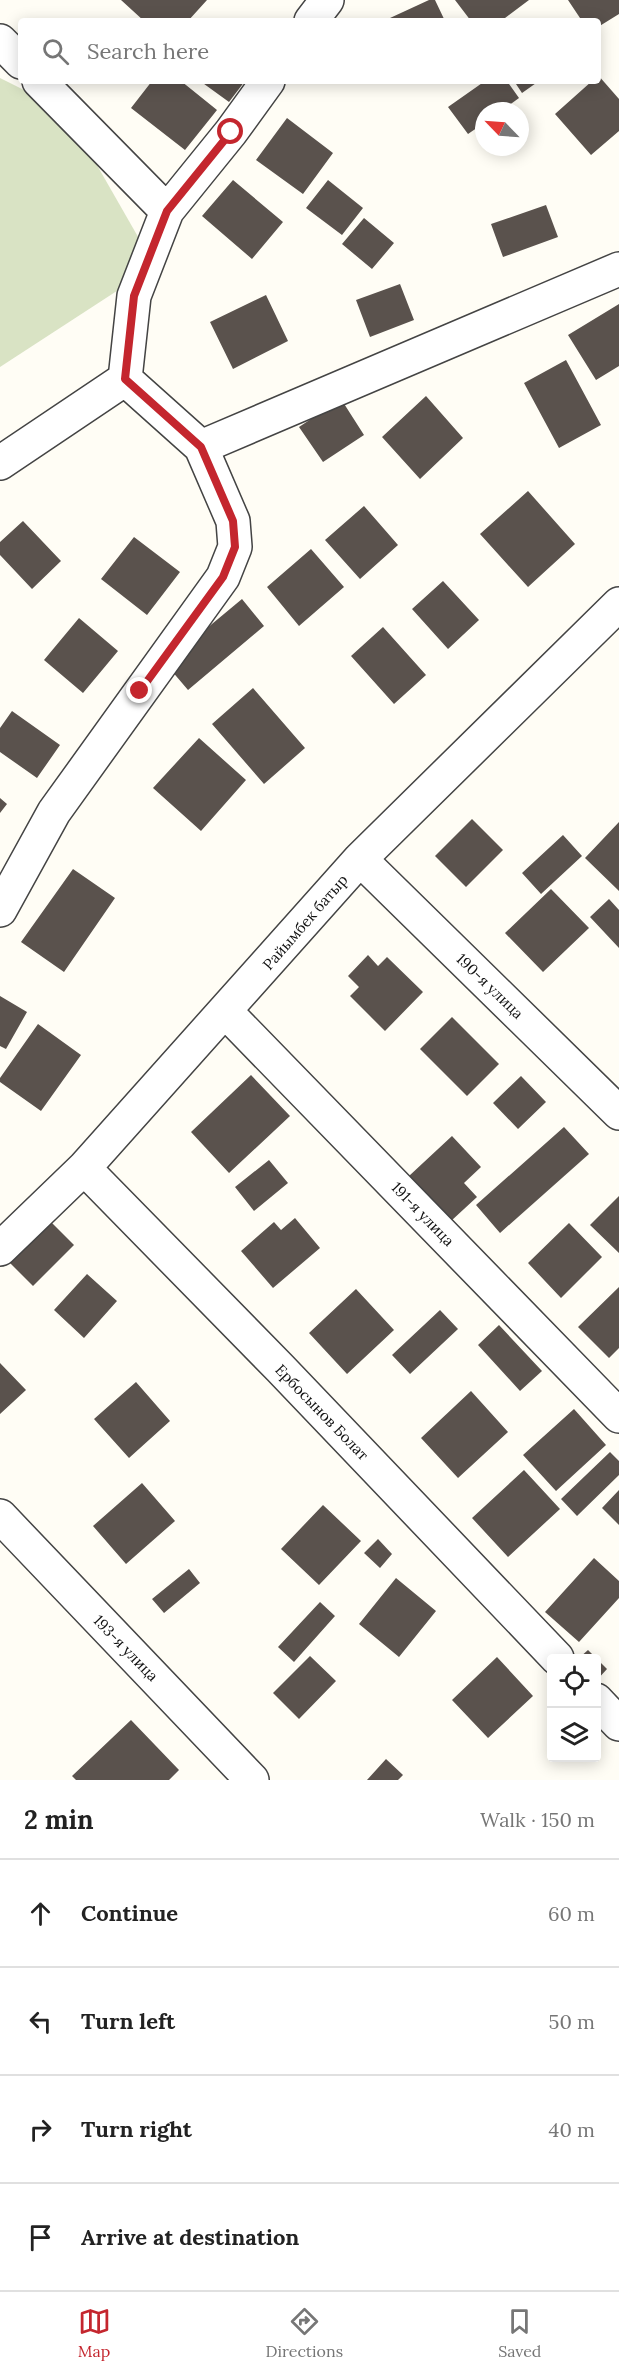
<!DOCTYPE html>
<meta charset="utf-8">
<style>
:root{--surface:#fff;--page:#f6f6f6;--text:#222;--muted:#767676;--line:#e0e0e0;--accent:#c4262e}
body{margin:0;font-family:Lora,serif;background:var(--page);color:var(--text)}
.controls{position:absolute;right:18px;bottom:18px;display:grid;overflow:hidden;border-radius:6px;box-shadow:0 3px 15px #0003}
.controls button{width:54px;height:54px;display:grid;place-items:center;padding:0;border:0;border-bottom:2px solid var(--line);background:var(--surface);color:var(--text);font:30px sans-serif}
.compass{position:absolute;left:475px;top:102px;width:54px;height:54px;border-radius:50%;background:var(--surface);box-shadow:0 3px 15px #0003;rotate:295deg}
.stop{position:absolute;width:18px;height:18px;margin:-14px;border:4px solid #c4262e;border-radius:50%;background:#fff}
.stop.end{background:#c4262e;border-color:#fff;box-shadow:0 2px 6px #0008}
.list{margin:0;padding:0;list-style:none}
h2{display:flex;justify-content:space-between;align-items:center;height:78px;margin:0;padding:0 24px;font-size:26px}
h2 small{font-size:20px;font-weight:400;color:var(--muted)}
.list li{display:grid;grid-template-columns:39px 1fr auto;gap:18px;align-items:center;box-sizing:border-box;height:108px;padding:0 24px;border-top:2px solid var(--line)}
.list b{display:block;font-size:22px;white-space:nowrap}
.list em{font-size:20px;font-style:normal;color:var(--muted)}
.icon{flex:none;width:33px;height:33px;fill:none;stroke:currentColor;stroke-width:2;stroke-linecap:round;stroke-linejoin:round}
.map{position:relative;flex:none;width:619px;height:1780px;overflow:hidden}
.search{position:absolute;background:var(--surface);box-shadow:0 3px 15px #0003;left:18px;right:18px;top:18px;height:66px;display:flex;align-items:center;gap:15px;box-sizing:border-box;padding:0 21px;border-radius:6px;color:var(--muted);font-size:22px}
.sheet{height:510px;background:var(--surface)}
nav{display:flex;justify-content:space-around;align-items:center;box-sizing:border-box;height:84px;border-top:2px solid var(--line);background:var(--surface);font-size:16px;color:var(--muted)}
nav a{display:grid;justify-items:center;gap:3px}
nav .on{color:var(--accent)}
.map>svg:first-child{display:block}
.cemetery{fill:#d9e3c4}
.building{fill:#5a524d}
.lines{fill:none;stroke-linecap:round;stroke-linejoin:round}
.minor-casing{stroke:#444;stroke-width:36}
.minor{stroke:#fff;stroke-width:33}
.route{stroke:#c4262e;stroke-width:8}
.labels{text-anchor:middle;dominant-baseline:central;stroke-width:6;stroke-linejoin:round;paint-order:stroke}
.street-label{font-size:15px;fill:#111;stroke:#fff}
</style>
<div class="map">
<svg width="619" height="1780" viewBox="0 0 619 1780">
<rect width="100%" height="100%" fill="#fffdf5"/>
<path class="cemetery" d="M0,78L28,92L90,153L141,242L126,285L0,367Z"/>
<path class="building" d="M121,0H207L188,21H144Z
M429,0H435L445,21H391L390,18Z
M455,0H529L501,21H471Z
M568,0H619V14L598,27V21H582Z
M598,75L619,99V131L591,155L555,114L592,81H598Z
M152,81H181L217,110L185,150L131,108Z
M200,81H245L229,102Z
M485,81H507L519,98L501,111H484V123L468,134L448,107Z
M514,81H539L522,93Z
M287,118L333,153L303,194L256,160Z
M233,180L283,222L252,259L202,216Z
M328,180L363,208L342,235L306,208Z
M546,205L558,237L503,257L491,224Z
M364,218L394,243L372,269L342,244Z
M400,284L414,320L370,337L356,300Z
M266,295L288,341L233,369L210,322Z
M619,304V366L596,380L568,335Z
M566,360L601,425L559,448L524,383Z
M426,396L463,438L420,479L382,437Z
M341,399L364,435L323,462L299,427Z
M528,491L575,544L528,587L480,534Z
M364,506L398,545L360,579L325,540Z
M23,521L61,561L32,589L0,555V542Z
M134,537L180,572L147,615L101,579Z
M311,549L344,587L299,626L267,587Z
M443,581L479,620L448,649L412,609Z
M242,599L264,626L188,690L165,663Z
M79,618L118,651L83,693L44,660Z
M383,627L426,675L394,704L351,656Z
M253,688L305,748L264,784L212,724Z
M12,711L60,745L37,778L0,752V728Z
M199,738L246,780L201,831L153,788Z
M0,798L7,804L0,813Z
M472,819L503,850L466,887L435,856Z
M619,822V891L585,858Z
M563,835L582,856L541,894L522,873Z
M73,869L115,898L64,972L21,942Z
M551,889L589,928L543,972L505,933Z
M609,899L619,910V948L590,917Z
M368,955L378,966L387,957L423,992L385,1031L350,996L359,987L348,976Z
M0,996L27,1012L6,1049L0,1046Z
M452,1017L499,1064L467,1096L420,1049Z
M38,1024L81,1055L41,1111L0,1082V1078Z
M251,1075L290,1116L229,1173L191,1132Z
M521,1076L546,1102L518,1129L493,1103Z
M564,1127L589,1154L500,1233L476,1205Z
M452,1136L481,1167L464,1183L477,1197L451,1221L409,1176Z
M269,1160L288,1183L254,1211L235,1187Z
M619,1196V1253L590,1225Z
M43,1214L74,1245L33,1286L2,1255Z
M295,1218L320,1248L273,1288L241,1251L274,1222L281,1230Z
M569,1223L602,1257L561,1298L528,1263Z
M87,1274L117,1301L84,1338L54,1310Z
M619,1287V1348L609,1358L578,1327Z
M356,1289L394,1330L347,1374L309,1333Z
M440,1310L458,1329L410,1374L392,1355Z
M499,1325L542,1371L520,1391L478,1345Z
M0,1363L26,1390L0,1414Z
M136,1382L170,1421L129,1458L94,1419Z
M471,1391L508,1432L458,1478L421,1438Z
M574,1409L606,1445L556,1491L523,1455Z
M610,1452L619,1461V1475L577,1516L561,1499Z
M524,1470L560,1509L508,1557L472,1518Z
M142,1483L175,1521L126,1564L93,1526Z
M619,1490V1525L602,1508Z
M323,1505L361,1541L319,1585L281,1549Z
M378,1539L392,1554L380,1568L364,1553Z
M594,1558L619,1581V1598L579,1642L545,1612Z
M189,1569L200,1583L164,1613L152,1599Z
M396,1578L436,1611L399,1657L359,1624Z
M320,1602L335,1616L294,1662L278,1647Z
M588,1650L607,1669L596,1681V1658H579Z
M310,1656L336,1681L299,1719L273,1693Z
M497,1657L533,1696L488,1738L452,1700Z
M131,1720L179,1770L169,1780H76L72,1776Z
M386,1759L403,1775L398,1780H367Z"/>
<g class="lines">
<defs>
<path id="minor" d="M311,21L327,0
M0,41L21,62
M39,81L167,211
M201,447L619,269
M0,463L125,379L134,296L167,211L231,132L268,81
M360,859L619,1113
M0,910L54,812L223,577L235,547L233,521L201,447L125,379
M226,1012L619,1416
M84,1168L280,1368L557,1658
M0,1249L84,1168L360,859L619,604
M0,1516L252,1780
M596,1700L619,1724"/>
</defs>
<use href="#minor" class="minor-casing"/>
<use href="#minor" class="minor"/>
</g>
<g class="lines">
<path class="route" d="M140,691L223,577L235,547L233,521L201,447L125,379L134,296L167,211L231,132"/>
</g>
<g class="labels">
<g class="street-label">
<text transform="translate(305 922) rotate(-49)">Райымбек батыр</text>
<text transform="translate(490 986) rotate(44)">190-я улица</text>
<text transform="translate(423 1214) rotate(46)">191-я улица</text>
<text transform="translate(322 1412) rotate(46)">Ербосынов Болат</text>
<text transform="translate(126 1648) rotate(46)">193-я улица</text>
</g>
</g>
</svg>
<div class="controls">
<button><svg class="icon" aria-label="locate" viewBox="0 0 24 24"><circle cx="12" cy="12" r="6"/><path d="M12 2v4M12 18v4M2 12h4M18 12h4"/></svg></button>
<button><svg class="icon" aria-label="layers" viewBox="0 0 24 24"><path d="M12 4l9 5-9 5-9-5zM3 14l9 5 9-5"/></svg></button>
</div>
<svg class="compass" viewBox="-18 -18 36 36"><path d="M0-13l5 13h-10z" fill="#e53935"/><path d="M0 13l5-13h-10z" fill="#767676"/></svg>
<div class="stop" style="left:231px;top:132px"></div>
<div class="stop end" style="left:140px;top:691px"></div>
<div class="search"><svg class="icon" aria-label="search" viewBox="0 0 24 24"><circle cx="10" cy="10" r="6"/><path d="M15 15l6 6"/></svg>Search here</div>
</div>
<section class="sheet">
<h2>2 min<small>Walk · 150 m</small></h2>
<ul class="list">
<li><svg class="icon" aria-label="ahead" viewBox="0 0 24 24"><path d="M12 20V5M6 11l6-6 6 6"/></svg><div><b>Continue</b></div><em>60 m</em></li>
<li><svg class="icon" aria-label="left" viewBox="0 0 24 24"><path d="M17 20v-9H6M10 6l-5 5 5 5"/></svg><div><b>Turn left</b></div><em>50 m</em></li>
<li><svg class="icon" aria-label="right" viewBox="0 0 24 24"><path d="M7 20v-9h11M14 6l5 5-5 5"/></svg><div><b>Turn right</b></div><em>40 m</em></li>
<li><svg class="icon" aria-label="arrive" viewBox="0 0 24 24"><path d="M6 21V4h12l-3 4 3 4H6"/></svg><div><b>Arrive at destination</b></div></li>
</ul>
</section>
<nav>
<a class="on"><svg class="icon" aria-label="map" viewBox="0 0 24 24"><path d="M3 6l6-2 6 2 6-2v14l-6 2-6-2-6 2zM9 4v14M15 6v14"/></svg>Map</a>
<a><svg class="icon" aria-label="directions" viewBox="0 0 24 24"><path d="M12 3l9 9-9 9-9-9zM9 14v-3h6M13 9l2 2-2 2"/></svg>Directions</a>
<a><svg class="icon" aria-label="saved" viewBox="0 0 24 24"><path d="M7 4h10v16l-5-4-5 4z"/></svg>Saved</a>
</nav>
